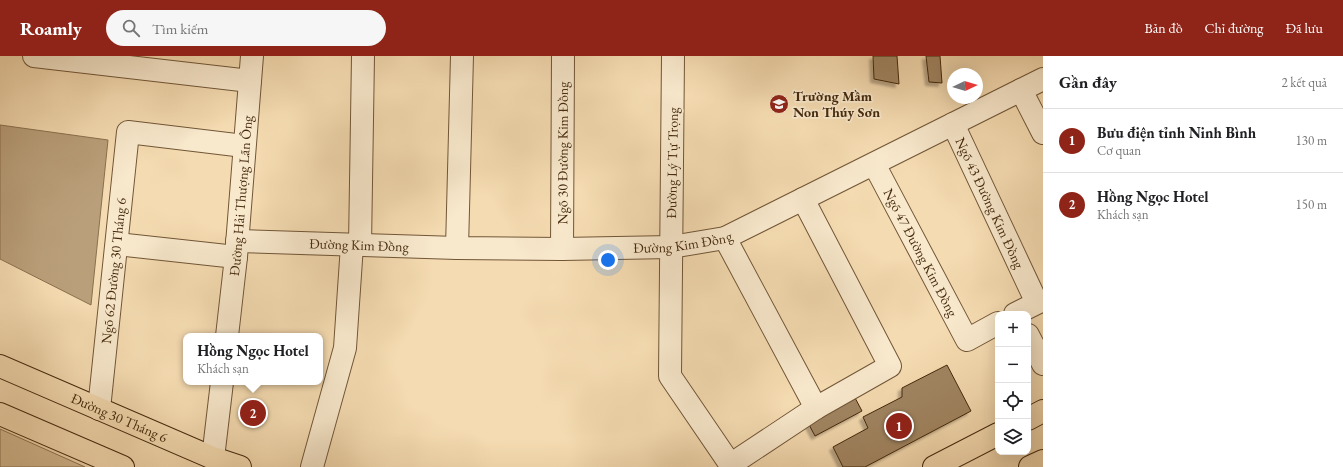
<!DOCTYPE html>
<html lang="vi">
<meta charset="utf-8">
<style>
:root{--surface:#fff;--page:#f6f6f6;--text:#202124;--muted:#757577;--line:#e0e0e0;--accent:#8f2418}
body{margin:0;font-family:"EB Garamond",serif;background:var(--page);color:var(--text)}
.controls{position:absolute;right:12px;bottom:12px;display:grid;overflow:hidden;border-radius:8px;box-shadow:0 4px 16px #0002}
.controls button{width:36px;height:36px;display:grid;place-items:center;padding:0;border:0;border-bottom:1px solid var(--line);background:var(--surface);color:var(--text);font:20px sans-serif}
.compass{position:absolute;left:947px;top:12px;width:36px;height:36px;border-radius:50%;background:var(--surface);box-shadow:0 4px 16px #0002;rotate:86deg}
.you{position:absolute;left:608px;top:204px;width:14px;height:14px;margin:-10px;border:3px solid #fff;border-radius:50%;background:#1a73e8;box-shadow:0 0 0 6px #1a73e833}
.badge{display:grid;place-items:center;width:26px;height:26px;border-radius:50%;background:var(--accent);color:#fff;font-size:13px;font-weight:700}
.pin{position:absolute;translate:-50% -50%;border:2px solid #fff;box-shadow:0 1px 4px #0006}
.popup{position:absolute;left:183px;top:277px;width:140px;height:52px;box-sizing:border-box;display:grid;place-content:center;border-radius:8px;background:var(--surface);filter:drop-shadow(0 1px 3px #0005);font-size:13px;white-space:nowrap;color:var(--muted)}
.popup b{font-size:15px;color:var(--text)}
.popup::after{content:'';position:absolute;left:50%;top:100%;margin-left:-8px;border:8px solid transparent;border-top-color:var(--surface)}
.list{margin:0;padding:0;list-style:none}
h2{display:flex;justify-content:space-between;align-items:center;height:52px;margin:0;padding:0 16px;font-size:17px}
h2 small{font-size:13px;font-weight:400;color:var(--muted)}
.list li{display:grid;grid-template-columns:26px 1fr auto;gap:12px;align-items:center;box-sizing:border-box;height:64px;padding:0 16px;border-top:1px solid var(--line)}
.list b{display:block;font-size:15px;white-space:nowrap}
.list p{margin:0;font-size:13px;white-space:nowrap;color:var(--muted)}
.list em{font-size:13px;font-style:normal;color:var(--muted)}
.icon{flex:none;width:22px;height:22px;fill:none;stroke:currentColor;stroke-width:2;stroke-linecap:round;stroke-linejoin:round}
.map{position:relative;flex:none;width:1043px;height:411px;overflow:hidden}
header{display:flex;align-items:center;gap:24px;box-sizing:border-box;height:56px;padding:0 20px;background:var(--accent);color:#fff}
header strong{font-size:19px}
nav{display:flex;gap:22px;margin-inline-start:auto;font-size:14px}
.search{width:280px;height:36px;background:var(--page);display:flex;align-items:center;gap:10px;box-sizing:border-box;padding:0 14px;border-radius:22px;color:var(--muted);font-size:15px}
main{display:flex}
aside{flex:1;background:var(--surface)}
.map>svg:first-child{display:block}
.green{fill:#d7bd95;stroke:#8e7452}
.water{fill:#b99f7a;stroke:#8b704f}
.building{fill:#a18663;stroke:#452a0e;filter:url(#shadow)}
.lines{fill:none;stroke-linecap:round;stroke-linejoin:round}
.minor-casing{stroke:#715637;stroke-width:24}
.major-casing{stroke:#452a0e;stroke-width:24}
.highway-casing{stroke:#452a0e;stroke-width:24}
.minor{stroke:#f8e8cc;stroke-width:22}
.major{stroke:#f5dbb1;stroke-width:22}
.highway{stroke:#f5dbb1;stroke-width:22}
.labels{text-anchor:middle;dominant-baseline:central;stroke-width:3.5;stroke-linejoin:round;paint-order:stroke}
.poi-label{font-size:14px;font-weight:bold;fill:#452a0e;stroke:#f8e8cc;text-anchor:start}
.street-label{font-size:14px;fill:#452a0e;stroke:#f8e8cc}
</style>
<header>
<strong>Roamly</strong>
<div class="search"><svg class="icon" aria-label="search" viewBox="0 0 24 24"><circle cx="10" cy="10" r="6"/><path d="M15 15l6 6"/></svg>Tìm kiếm</div>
<nav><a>Bản đồ</a><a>Chỉ đường</a><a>Đã lưu</a></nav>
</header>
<main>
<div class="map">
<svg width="1043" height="411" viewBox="0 0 1043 411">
<defs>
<filter id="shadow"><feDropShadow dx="-3.5" dy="3.5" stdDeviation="1" flood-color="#0004"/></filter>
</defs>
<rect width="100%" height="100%" fill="#f5dbb1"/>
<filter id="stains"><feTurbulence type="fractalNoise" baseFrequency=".005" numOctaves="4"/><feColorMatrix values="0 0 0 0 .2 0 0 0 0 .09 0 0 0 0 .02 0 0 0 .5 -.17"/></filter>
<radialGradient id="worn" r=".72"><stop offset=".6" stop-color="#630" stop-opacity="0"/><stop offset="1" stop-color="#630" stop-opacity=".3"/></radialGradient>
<path class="green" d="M0,373L85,411H0Z"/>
<path class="water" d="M0,69L108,84L91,249L0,203Z"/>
<path class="building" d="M873,0H897L899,28L874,23Z
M926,0H940L942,27L929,26Z
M947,309L971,355L865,411H843L833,391L868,372L863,361L902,341V332Z
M853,338L862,355L815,380L806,363Z"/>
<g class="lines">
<defs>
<g id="minor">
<path d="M34,0L250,25"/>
<path d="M673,0L670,320L732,411"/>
<path d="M1021,34L1043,77"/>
<path id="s1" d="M953,68L1037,247L1015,258"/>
<path id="s2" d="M874,108L967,284L998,267"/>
<path d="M725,182L816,352"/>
<path id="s3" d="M237,185L457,192L562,193L671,191L725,182L1043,23"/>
<path d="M117,188L236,201"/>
<path d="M360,189L363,0"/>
<path d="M457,192L462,0"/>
<path id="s4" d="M562,193L563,0"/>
<path d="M1028,279L1043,308"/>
<path id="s5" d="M227,280L236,201L252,0"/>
<path id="s6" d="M99,353L128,76L244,90"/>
<path d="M213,402L222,326"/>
<path d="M730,409L816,352L890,310L803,143"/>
<path d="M312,411L345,292L352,189"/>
</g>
<g id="major">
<path id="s7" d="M0,310L213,402L240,411"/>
<path d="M0,358L123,411"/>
</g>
<path id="highway" d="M1028,363L1043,355
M934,411L998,378
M1030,411L1043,405"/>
</defs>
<use href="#minor" class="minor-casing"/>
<use href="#major" class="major-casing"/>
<use href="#highway" class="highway-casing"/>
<use href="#minor" class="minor"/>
<use href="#major" class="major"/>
<use href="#highway" class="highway"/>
</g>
<defs>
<symbol id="school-disc" viewBox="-11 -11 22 22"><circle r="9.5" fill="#8f2418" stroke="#f8e8cc"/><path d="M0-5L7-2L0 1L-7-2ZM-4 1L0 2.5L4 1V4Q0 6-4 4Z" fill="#fff"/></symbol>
</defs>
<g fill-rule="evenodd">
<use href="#school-disc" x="768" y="37" width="22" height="22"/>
</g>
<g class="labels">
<g class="poi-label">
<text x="793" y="40">Trường Mầm<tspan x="793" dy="16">Non Thúy Sơn</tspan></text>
</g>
<g class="street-label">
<text stroke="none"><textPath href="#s4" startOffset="96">Ngõ 30 Đường Kim Đồng</textPath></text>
<text transform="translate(672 107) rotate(-89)">Đường Lý Tự Trọng</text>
<text stroke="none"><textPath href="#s5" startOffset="141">Đường Hải Thượng Lãn Ông</textPath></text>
<text stroke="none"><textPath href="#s1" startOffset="87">Ngõ 43 Đường Kim Đồng</textPath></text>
<text stroke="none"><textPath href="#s3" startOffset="446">Đường Kim Đồng</textPath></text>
<text stroke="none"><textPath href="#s3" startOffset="122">Đường Kim Đồng</textPath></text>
<text stroke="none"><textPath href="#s2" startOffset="100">Ngõ 47 Đường Kim Đồng</textPath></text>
<text stroke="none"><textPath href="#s6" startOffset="139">Ngõ 62 Đường 30 Tháng 6</textPath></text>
<text stroke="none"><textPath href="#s7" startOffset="130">Đường 30 Tháng 6</textPath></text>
</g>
</g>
<rect width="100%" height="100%" filter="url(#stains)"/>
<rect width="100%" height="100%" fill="url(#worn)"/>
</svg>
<div class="controls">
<button>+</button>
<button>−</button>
<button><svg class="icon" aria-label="locate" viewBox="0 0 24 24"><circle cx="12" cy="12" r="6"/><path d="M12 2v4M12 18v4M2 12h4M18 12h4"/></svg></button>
<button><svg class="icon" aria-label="layers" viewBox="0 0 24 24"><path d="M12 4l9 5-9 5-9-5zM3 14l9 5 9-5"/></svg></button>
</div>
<svg class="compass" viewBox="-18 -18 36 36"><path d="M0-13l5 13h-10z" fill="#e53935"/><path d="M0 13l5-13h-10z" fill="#757577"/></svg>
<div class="you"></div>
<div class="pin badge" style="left:899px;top:370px">1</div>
<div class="pin badge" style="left:253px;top:357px">2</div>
<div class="popup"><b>Hồng Ngọc Hotel</b>Khách sạn</div>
</div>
<aside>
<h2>Gần đây<small>2 kết quả</small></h2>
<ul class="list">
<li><span class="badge">1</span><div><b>Bưu điện tỉnh Ninh Bình</b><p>Cơ quan</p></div><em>130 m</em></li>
<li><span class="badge">2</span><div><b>Hồng Ngọc Hotel</b><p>Khách sạn</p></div><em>150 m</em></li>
</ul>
</aside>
</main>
